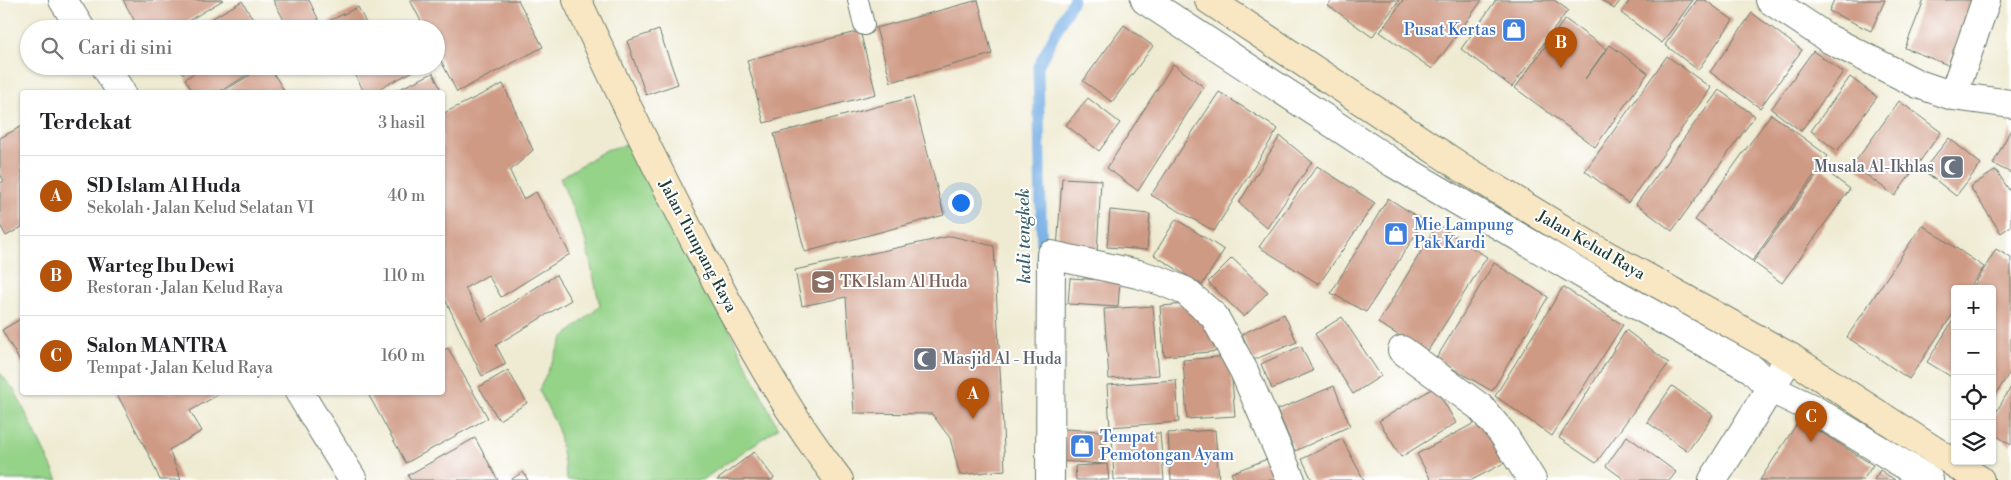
<!DOCTYPE html>
<html lang="id">
<meta charset="utf-8">
<style>
:root{--surface:#fff;--page:#f6f6f6;--text:#202124;--muted:#757577;--line:#e0e0e0;--accent:#b45309}
body{margin:0;font-family:"Libre Bodoni",serif;background:var(--page);color:var(--text)}
.controls{position:absolute;right:15px;bottom:15px;display:grid;overflow:hidden;border-radius:5px;box-shadow:0 1px 4px #0004}
.controls button{width:45px;height:45px;display:grid;place-items:center;padding:0;border:0;border-bottom:1px solid var(--line);background:var(--surface);color:var(--text);font:25px sans-serif}
.you{position:absolute;left:960px;top:202px;width:18px;height:18px;margin:-12px;border:4px solid #fff;border-radius:50%;background:#1a73e8;box-shadow:0 0 0 8px #1a73e833}
.badge{display:grid;place-items:center;width:32px;height:32px;border-radius:50%;background:var(--accent);color:#fff;font-size:16px;font-weight:700}
.pin{position:absolute;translate:-50% -41px;filter:drop-shadow(0 1px 2px #0008)}
.pin::after{content:'';position:absolute;top:26px;width:18px;height:15px;background:inherit;clip-path:polygon(0 0,100% 0,50% 100%)}
.list{margin:0;padding:0;list-style:none}
h2{display:flex;justify-content:space-between;align-items:center;height:65px;margin:0;padding:0 20px;font-size:21px}
h2 small{font-size:16px;font-weight:400;color:var(--muted)}
.list li{display:grid;grid-template-columns:32px 1fr auto;gap:15px;align-items:center;box-sizing:border-box;height:80px;padding:0 20px;border-top:1px solid var(--line)}
.list b{display:block;font-size:19px;white-space:nowrap}
.list p{margin:0;font-size:16px;white-space:nowrap;color:var(--muted)}
.list em{font-size:16px;font-style:normal;color:var(--muted)}
.icon{flex:none;width:28px;height:28px;fill:none;stroke:currentColor;stroke-width:2;stroke-linecap:round;stroke-linejoin:round}
.map{position:relative;flex:none;width:2011px;height:480px;overflow:hidden}
.search{position:absolute;background:var(--surface);box-shadow:0 1px 4px #0004;left:20px;top:20px;width:425px;height:55px;display:flex;align-items:center;gap:12px;box-sizing:border-box;padding:0 18px;border-radius:28px;color:var(--muted);font-size:19px}
.panel{position:absolute;background:var(--surface);box-shadow:0 1px 4px #0004;left:20px;top:90px;width:425px;height:305px;border-radius:5px}
.map>svg:first-child{display:block}
.green{fill:#95d389;stroke:#5a885e}
.lines{fill:none;stroke-linecap:round;stroke-linejoin:round}
.stream{stroke:#75ade4;stroke-width:11}
.building{fill:#cf9a84}
.lane-casing{stroke:#687a6c;stroke-width:22}
.street-casing{stroke:#687a6c;stroke-width:30}
.secondary-casing{stroke:#687a6c;stroke-width:30}
.lane{stroke:#fff;stroke-width:20}
.street{stroke:#fff;stroke-width:28}
.secondary{stroke:#f9e7c3;stroke-width:28}
.labels{text-anchor:middle;dominant-baseline:central;stroke-width:4;stroke-linejoin:round;paint-order:stroke}
.shop-label{font-size:16px;fill:#366cbe;stroke:#fff;text-anchor:start}
.worship-label{font-size:16px;fill:#5b616d;stroke:#fff;text-anchor:end}
.street-label{font-size:16px;fill:#1f3d34;stroke:#fff}
.education-label{font-size:16px;fill:#785e54;stroke:#fff;text-anchor:start}
.water-label{font-size:18px;font-style:italic;fill:#395f69;stroke:#fff}
</style>
<div class="map">
<svg width="2011" height="480" viewBox="0 0 2011 480">
<rect width="100%" height="100%" fill="#fff"/>
<filter id="ink" filterUnits="userSpaceOnUse"><feTurbulence type="fractalNoise" baseFrequency=".02" numOctaves="2"/><feDisplacementMap in="SourceGraphic" scale="10" xChannelSelector="R" yChannelSelector="G"/><feConvolveMatrix kernelMatrix="1 2 1 2 8 2 1 2 1" color-interpolation-filters="sRGB"/></filter>
<filter id="wash" filterUnits="userSpaceOnUse"><feTurbulence type="fractalNoise" baseFrequency=".0096" numOctaves="4" result="noise"/><feDisplacementMap in="SourceGraphic" scale="20" xChannelSelector="R" yChannelSelector="G"/><feGaussianBlur stdDeviation="1.12" result="paint"/><feColorMatrix in="noise" values="0 0 0 0 0 0 0 0 0 0 0 0 0 0 0 0 0 1.4 0 .05"/><feComposite in="paint" operator="in"/></filter>
<g filter="url(#wash)">
<rect width="100%" height="100%" fill="#efebd3"/>
<path class="green" d="M636,142L778,428L702,480H567L558,429L539,390L563,338L600,306L585,239L560,178L606,150Z
M0,373L15,391L58,480H0Z"/>
<g class="lines">
<path class="stream" d="M1042,261L1038,66L1073,0"/>
</g>
<g id="blocks">
<path class="building" d="M123,0H223L175,29H139Z
M273,0H309L323,29H289Z
M410,0H518L543,47L457,92L436,51V29H425Z
M978,0L992,54L891,82L876,28Z
M1332,0H1399L1372,37L1328,5Z
M1403,0H1482L1432,69L1380,32Z
M1496,0H1554L1568,10L1512,87L1461,49Z
M1602,0H1621L1614,9Z
M1630,0H1693L1662,43L1621,13Z
M1697,0H1705L1733,20L1698,70L1665,45Z
M1834,0H1885L1871,31L1829,11Z
M1924,0H1973L1948,65L1905,48Z
M242,1L259,29H194Z
M358,7L369,29H333L329,21Z
M1752,13L1802,50L1760,108L1710,72Z
M1565,19L1606,49L1585,79L1610,45L1648,73L1595,147L1515,88Z
M1124,25L1153,46L1112,102L1083,81Z
M659,30L678,84L646,95L627,41Z
M860,31L876,94L764,123L747,60Z
M1813,51L1843,72L1801,131L1771,109Z
M1667,56L1711,88L1628,203L1585,171Z
M1173,64L1204,87L1138,191L1107,168Z
M179,66H196L183,74Z
M206,66H262L219,92H193L185,79Z
M265,66H269L285,92H222Z
M351,66H420V68L372,92H364Z
M433,73L442,92H393Z
M1850,77L1877,97L1837,151L1811,131Z
M503,84L533,150L510,171L523,199L536,192L570,254L501,297L488,275L465,288L483,321L556,275L571,300L496,345L506,364L482,376L442,293V114Z
M1719,90L1755,116L1672,231L1636,204Z
M1219,92L1278,129L1214,231L1151,195Z
M913,97L944,215L805,252L774,134Z
M1088,98L1120,123L1099,151L1066,125Z
M1899,101L1941,132L1895,196L1853,165Z
M1771,114L1828,156L1752,261L1695,220Z
M22,126V227L6,236L0,225V183L4,181L0,174V138Z
M2011,129V173L1993,164Z
M1280,136L1312,162L1267,228L1239,203Z
M1949,138L1981,164L1956,196L1923,170Z
M1317,166L1375,203L1319,284L1259,247Z
M1822,168L1850,189L1782,283L1753,262Z
M1996,170L2011,193V226L2001,233L1970,187Z
M1062,178L1101,180L1097,253L1057,250Z
M1388,198L1424,221L1366,312L1331,293Z
M1110,210L1150,214L1147,250L1107,247Z
M1176,219L1224,250L1202,285L1154,255Z
M1437,225L1487,257L1427,352L1378,323Z
M1922,225L1984,267L1969,289H1955V311L1909,379L1847,337Z
M951,236L994,246L1005,470L960,475L950,438L932,414L854,413L846,297L802,306L795,270Z
M1996,249L2011,258V370L1992,401V289H1972Z
M1232,258L1268,292L1244,317L1208,282Z
M1494,263L1548,297L1492,391L1436,359Z
M1070,278L1120,281L1118,307L1068,304Z
M1563,287L1623,325L1552,436L1495,396Z
M1188,304L1219,327L1221,351L1164,356L1160,306Z
M1153,306L1159,375L1109,379L1104,309Z
M1284,314L1297,342L1253,360L1242,334Z
M1342,317L1381,376L1353,394L1315,334Z
M1955,317V379L1927,362Z
M22,318V365L2,330Z
M1626,330L1669,363L1596,463L1559,438Z
M1301,346L1313,371L1272,389L1261,364Z
M448,348L488,418L406,463L367,392H442V351Z
M1230,356L1235,416L1187,419L1183,360Z
M508,370L527,403L499,420L479,387Z
M1176,380L1179,422L1110,427L1107,385Z
M1334,386L1350,426L1295,451L1277,410Z
M1672,386L1713,415L1688,451L1647,422Z
M1435,387L1456,423L1401,457L1379,421Z
M2011,387V445L1992,433V419Z
M116,392H223L190,411L202,431L169,450L181,480H160L150,457Z
M1482,419L1504,463L1472,480H1431L1417,454Z
M1800,419L1873,465L1863,480H1760Z
M1064,429L1101,431V464L1064,461Z
M1215,430L1219,480H1171L1168,433Z
M1160,433L1164,480H1114L1112,437Z
M1627,436L1676,472L1670,480H1625L1606,466Z
M475,438L498,480H410L408,475Z
M1342,439L1364,480H1312L1302,459Z
M754,452L774,478L771,480H717Z
M1275,456L1284,480H1234L1231,473Z
M1107,464L1109,480H1076L1075,466Z
M1880,470L1895,480H1874Z
M523,472L528,480H510Z"/>
</g>
</g>
<g filter="url(#ink)">
<use href="#blocks" fill-opacity="0" stroke="#687a6c" stroke-width="1"/>
<g class="lines">
<defs>
<path id="lane" d="M858,0L864,25"/>
<path id="street" d="M63,0L81,29
M1145,0L1393,163L1611,291L1752,369L1771,389L1813,409L1929,480
M1770,0L1829,39L1918,84L1953,96L2011,104
M105,66L121,92
M1953,96L1986,0
M1402,350L1480,407L1503,434L1532,480
M299,392L353,480
M1050,480L1051,255L1138,274L1161,281L1185,291L1214,316L1244,371L1291,480
M1713,480L1790,357"/>
<path id="secondary" d="M577,0C621,95 666,189 716,281C753,350 791,418 839,480
M1209,0L1461,167L1592,247L1790,357L1980,480"/>
</defs>
<use href="#lane" class="lane-casing"/>
<use href="#street" class="street-casing"/>
<use href="#secondary" class="secondary-casing"/>
<use href="#lane" class="lane"/>
<use href="#street" class="street"/>
<use href="#secondary" class="secondary"/>
</g>
</g>
<defs>
<symbol id="shop-square" viewBox="-11 -11 22 22"><rect x="-9" y="-9" width="18" height="18" rx="4" fill="#3f7fe0" stroke="#fff"/><path d="M-5-2.5h2.3a2.7 3.5 0 0 1 5.4 0H5L5.5 6h-11ZM-1.5-2.5h3a1.5 2.3 0 0 0-3 0Z" fill="#fff"/></symbol>
<symbol id="mosque-square" viewBox="-11 -11 22 22"><rect x="-9" y="-9" width="18" height="18" rx="4" fill="#6b7280" stroke="#fff"/><path d="M3.5-4.9A6 6 0 1 0 3.5 4.9A5 5 0 1 1 3.5-4.9Z" fill="#fff"/></symbol>
<symbol id="school-square" viewBox="-11 -11 22 22"><rect x="-9" y="-9" width="18" height="18" rx="4" fill="#8d6e63" stroke="#fff"/><path d="M0-5L7-2L0 1L-7-2ZM-4 1L0 2.5L4 1V4Q0 6-4 4Z" fill="#fff"/></symbol>
</defs>
<g fill-rule="evenodd">
<use href="#shop-square" x="1500" y="16" width="28" height="28"/>
<use href="#mosque-square" x="1938" y="153" width="28" height="28"/>
<use href="#shop-square" x="1382" y="220" width="28" height="28"/>
<use href="#school-square" x="809" y="268" width="28" height="28"/>
<use href="#mosque-square" x="911" y="345" width="28" height="28"/>
<use href="#shop-square" x="1068" y="432" width="28" height="28"/>
</g>
<g class="labels">
<g class="shop-label">
<text x="1496" y="30" text-anchor="end">Pusat Kertas</text>
<text x="1414" y="225">Mie Lampung<tspan x="1414" dy="18">Pak Kardi</tspan></text>
<text x="1100" y="437">Tempat<tspan x="1100" dy="18">Pemotongan Ayam</tspan></text>
</g>
<g class="worship-label">
<text x="1934" y="167">Musala Al-Ikhlas</text>
<text x="942" y="359" text-anchor="start">Masjid Al - Huda</text>
</g>
<g class="street-label">
<text transform="translate(1591 245) rotate(30)">Jalan Kelud Raya</text>
<text transform="translate(698 246) rotate(62)">Jalan Tumpang Raya</text>
</g>
<g class="education-label">
<text x="840" y="282">TK Islam Al Huda</text>
</g>
<g class="water-label">
<text transform="translate(1024 236) rotate(-91)">kali tengkek</text>
</g>
</g>
</svg>
<div class="controls">
<button>+</button>
<button>−</button>
<button><svg class="icon" aria-label="locate" viewBox="0 0 24 24"><circle cx="12" cy="12" r="6"/><path d="M12 2v4M12 18v4M2 12h4M18 12h4"/></svg></button>
<button><svg class="icon" aria-label="layers" viewBox="0 0 24 24"><path d="M12 4l9 5-9 5-9-5zM3 14l9 5 9-5"/></svg></button>
</div>
<div class="you"></div>
<div class="pin badge" style="left:973px;top:419px">A</div>
<div class="pin badge" style="left:1561px;top:68px">B</div>
<div class="pin badge" style="left:1811px;top:442px">C</div>
<div class="search"><svg class="icon" aria-label="search" viewBox="0 0 24 24"><circle cx="10" cy="10" r="6"/><path d="M15 15l6 6"/></svg>Cari di sini</div>
<section class="panel">
<h2>Terdekat<small>3 hasil</small></h2>
<ul class="list">
<li><span class="badge">A</span><div><b>SD Islam Al Huda</b><p>Sekolah · Jalan Kelud Selatan VI</p></div><em>40 m</em></li>
<li><span class="badge">B</span><div><b>Warteg Ibu Dewi</b><p>Restoran · Jalan Kelud Raya</p></div><em>110 m</em></li>
<li><span class="badge">C</span><div><b>Salon MANTRA</b><p>Tempat · Jalan Kelud Raya</p></div><em>160 m</em></li>
</ul>
</section>
</div>
